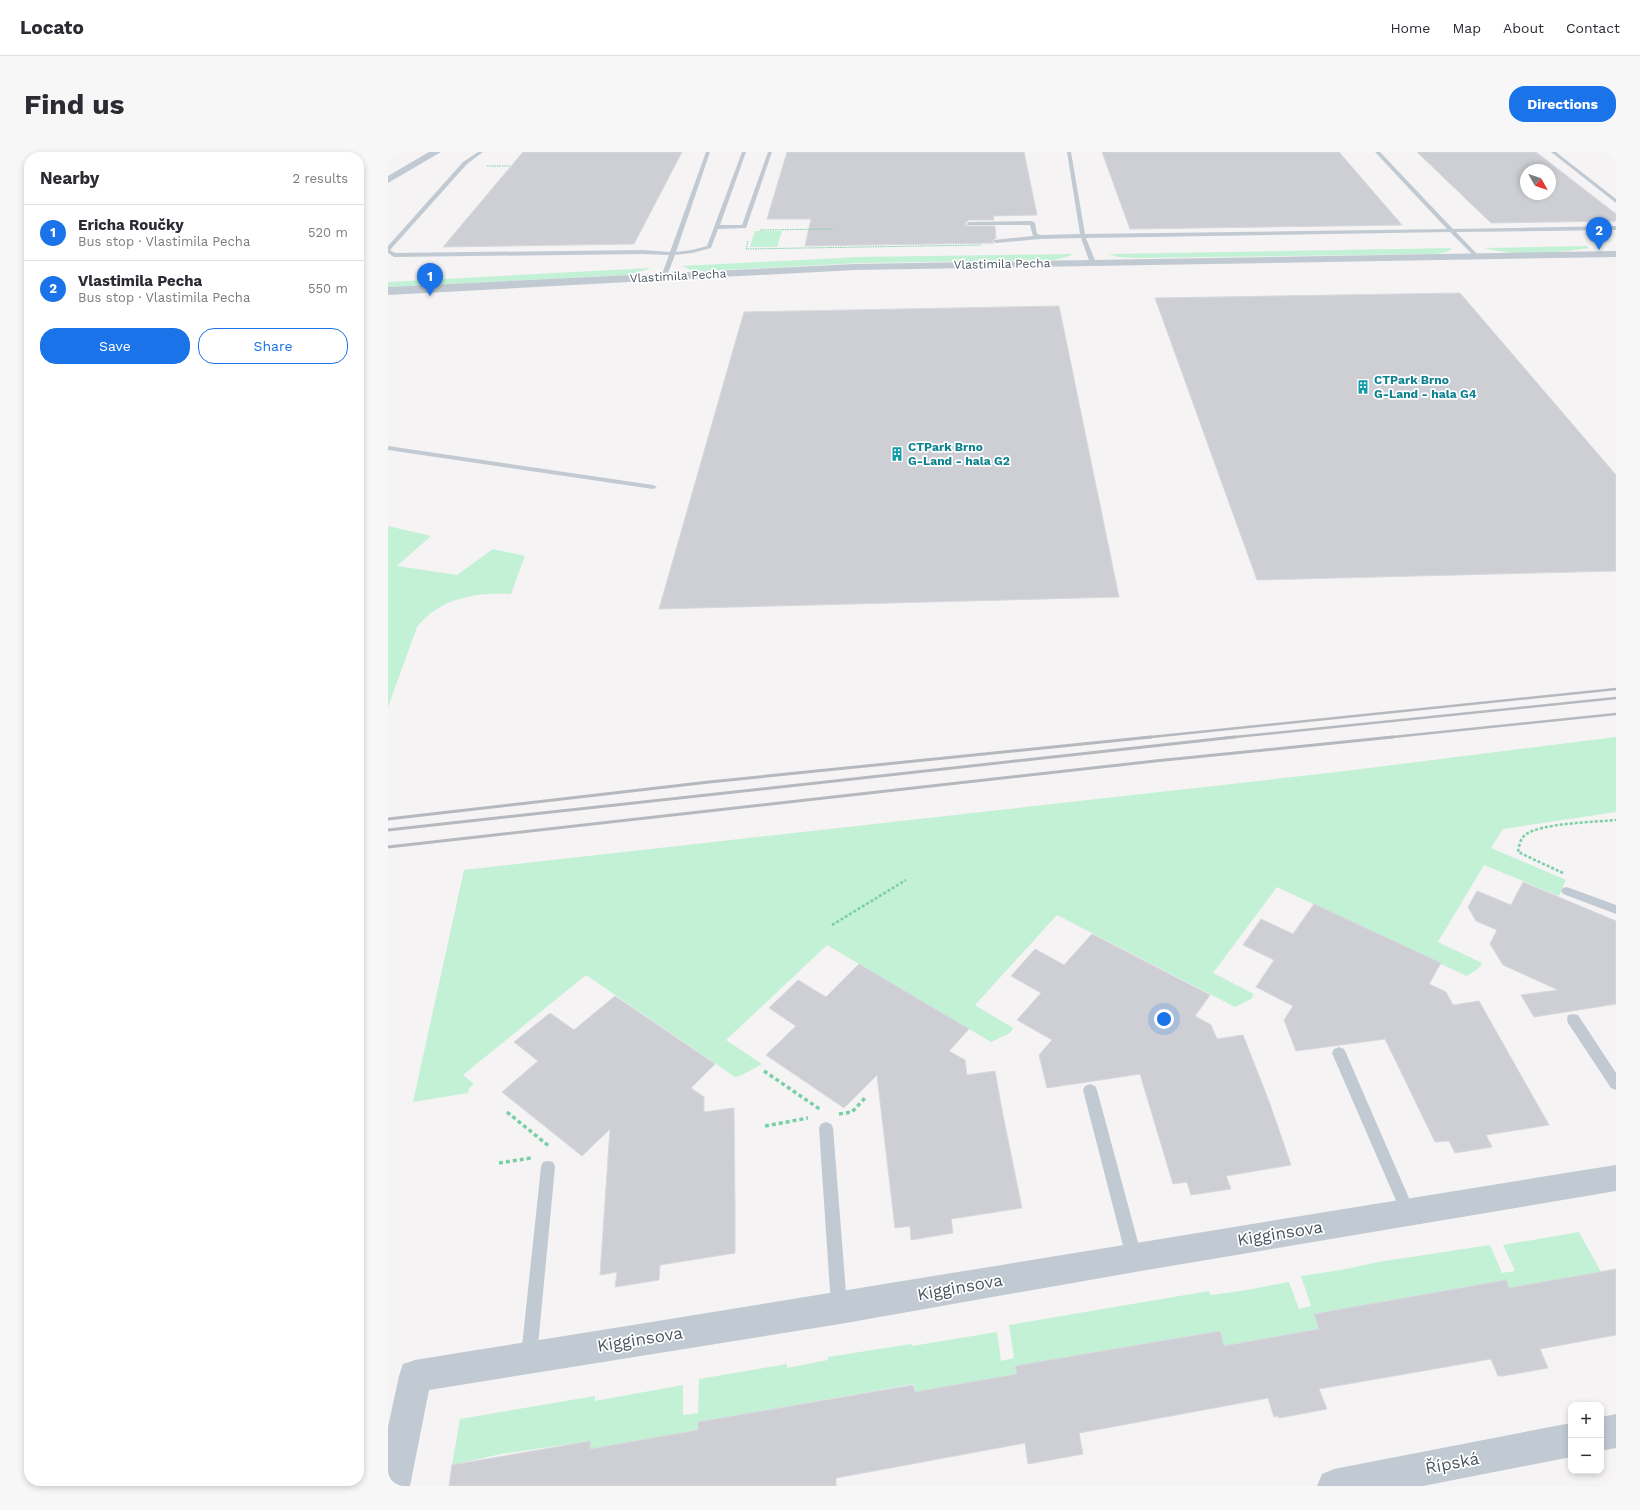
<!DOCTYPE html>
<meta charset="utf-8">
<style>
:root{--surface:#fff;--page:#f7f7f7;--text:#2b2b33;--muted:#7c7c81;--line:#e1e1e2;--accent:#1a73e8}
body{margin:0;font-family:"Work Sans",sans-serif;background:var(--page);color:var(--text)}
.controls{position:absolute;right:12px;bottom:12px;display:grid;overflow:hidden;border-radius:8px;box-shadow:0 2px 6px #0003}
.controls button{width:36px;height:36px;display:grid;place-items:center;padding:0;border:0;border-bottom:1px solid var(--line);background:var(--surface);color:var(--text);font:20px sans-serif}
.compass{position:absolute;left:1132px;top:12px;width:36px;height:36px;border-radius:50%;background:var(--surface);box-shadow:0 2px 6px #0003;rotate:130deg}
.you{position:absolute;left:776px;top:867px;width:14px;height:14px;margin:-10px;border:3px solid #fff;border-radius:50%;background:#1a73e8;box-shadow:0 0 0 6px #1a73e833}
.badge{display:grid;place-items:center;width:26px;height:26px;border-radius:50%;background:var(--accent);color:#fff;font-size:13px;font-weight:700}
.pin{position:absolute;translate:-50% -33px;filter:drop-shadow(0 1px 2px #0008)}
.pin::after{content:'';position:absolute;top:21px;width:14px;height:12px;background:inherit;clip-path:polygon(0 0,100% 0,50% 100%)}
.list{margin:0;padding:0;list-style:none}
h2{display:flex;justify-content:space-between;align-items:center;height:52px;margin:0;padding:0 16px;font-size:17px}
h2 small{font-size:13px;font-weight:400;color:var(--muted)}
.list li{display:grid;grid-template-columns:26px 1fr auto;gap:12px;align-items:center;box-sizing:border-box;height:56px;padding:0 16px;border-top:1px solid var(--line)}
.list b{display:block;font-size:15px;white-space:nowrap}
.list p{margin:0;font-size:13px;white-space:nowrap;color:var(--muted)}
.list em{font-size:13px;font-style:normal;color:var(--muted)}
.actions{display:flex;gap:8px;padding:12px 16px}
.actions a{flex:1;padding:9px 0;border:1px solid var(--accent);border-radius:16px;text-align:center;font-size:14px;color:var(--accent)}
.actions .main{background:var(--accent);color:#fff}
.map{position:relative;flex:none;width:1228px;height:1334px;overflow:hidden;border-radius:16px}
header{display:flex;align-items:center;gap:24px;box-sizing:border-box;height:56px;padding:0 20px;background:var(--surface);border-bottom:1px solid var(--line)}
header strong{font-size:19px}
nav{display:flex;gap:22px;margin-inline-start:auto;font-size:14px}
.intro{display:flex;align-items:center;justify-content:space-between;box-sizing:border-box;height:96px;padding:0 24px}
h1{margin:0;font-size:28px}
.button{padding:10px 18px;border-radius:16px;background:var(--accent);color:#fff;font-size:14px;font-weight:700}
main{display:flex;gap:24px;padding:0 24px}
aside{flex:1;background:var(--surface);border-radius:16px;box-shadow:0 2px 6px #0003}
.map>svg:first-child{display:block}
.green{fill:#c3f1d5}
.building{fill:#cdcfd5;stroke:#d7d9de;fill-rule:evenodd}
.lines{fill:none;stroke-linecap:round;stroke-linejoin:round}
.path-far2{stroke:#7ad0a6;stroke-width:1;stroke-dasharray:1.5 1;stroke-linecap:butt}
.path-far1{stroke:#7ad0a6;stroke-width:2.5;stroke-dasharray:3 2;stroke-linecap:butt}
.path{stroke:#7ad0a6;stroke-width:3.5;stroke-dasharray:4 3;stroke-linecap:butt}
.service{fill:#c1cad2;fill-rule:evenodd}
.minor{fill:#c1cad2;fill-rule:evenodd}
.rail-far1{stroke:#b5b8bd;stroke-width:2.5}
.rail{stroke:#b5b8bd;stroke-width:3}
.labels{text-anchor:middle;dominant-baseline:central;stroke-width:3.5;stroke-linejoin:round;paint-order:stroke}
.far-street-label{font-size:12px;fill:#4a5661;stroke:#fff}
.far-culture-label{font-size:12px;font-weight:bold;fill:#0d838f;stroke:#fff;text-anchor:start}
.near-street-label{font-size:17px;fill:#4a5661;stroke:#fff}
</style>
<header>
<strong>Locato</strong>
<nav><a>Home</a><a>Map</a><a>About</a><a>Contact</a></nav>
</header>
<div class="intro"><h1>Find us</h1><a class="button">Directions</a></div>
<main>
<aside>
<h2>Nearby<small>2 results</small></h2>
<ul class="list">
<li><span class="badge">1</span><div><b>Ericha Roučky</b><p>Bus stop · Vlastimila Pecha</p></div><em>520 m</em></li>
<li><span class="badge">2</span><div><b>Vlastimila Pecha</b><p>Bus stop · Vlastimila Pecha</p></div><em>550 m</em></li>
</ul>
<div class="actions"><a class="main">Save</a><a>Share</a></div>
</aside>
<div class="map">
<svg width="1228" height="1334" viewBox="0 0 1228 1334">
<rect width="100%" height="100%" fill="#f5f3f3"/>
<path class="green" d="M367,79H394L389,95H362Z
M1198,94L1201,96C1168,101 1129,105 1096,96Z
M1065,96L1058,100L1047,102L747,106L731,105L720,102Z
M686,102L678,105L666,108L473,111L315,119L303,118L294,114L471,105Z
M263,116L241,123L0,135V130Z
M0,374L43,384L9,414L69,423L105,397L137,404L123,442C89,440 51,446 29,475L0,555Z
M1228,585V660L1115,677L1103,696L1178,728L1171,744L1096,713L1050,790L1094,811L1091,816L1079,824L889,735L825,821L866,842L863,847L847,855L669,763L587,853L625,876L622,881L603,890L439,793L338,888L374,912L354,923L347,925L198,823L75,923L86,932L81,936L80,941L25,950L76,718L941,621Z
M1191,1080L1213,1120L1121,1136L1118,1128L926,1162L931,1177L836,1194L831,1179L628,1214L629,1222L527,1240L526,1232L310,1270V1278L202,1297V1289L113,1302L64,1313L72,1267L207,1244V1249L295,1233V1263L310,1261L311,1227L399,1212V1216L440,1208V1205L523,1192L524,1194L609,1180L613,1209L626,1206L621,1173L821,1139L822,1143L853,1139L901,1130L911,1157L923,1154L913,1124L953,1118L990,1110L1102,1093L1114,1121L1127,1119L1115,1093Z"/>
<path class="building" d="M135,0H294L246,92L55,95Z
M399,0H636L649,63L605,64L606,68H581L577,71V73L579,74H607L608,86L604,89L606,91L417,94L423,67H379Z
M714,0H951L1014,73L742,77Z
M1029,0H1148L1228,62V69L1103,71ZM1138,18H1162V42H1138Z
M1072,141L1228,323V419L869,428L767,146Z
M671,154L731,445L271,457L356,160Z
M1135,730L1228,769V852L1146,865L1133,843L1170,838L1115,813L1102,792L1109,778L1088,769L1080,755L1089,739L1123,753Z
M926,752L1053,811L1041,832L1058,840L1065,853L1091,849L1161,973L1098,983L1104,995L1067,1001L1061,989L1047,990L997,887L908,899L896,868L905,854L868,835L886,808L855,793L873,767L905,782Z
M704,782L822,843L807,864L823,873L829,887L855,883L882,952L903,1013L838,1024L843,1037L803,1043L799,1030L785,1032L752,922L659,936L651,903L664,888L629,868L653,841L623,824L647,797L676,813Z
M471,812L581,877L561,899L577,908L579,923L607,919L614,958L634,1056L563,1067L565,1081L523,1088L522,1074L507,1076L489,923L456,956L378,903L408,874L381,856L410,828L438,845Z
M227,844L327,912L303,936L316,945V960L346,956L347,1056V1101L272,1113L271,1128L227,1135L229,1120L212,1123L222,977L194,1004L114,940L150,909L126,890L162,861L186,878Z
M1228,1117V1183L1152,1197L1160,1216L1115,1224H1110L1103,1207L931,1237L939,1257L891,1266L890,1264L886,1265L880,1246L691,1281L695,1302L640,1312L637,1291L448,1326V1334H61L64,1313L202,1289V1297L310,1278V1270L525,1233L527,1240L629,1222L627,1214L832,1179L836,1194L931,1177L926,1162L1118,1128L1121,1136Z"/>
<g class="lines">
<path class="path-far2" d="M99,14H122
M372,78L445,77
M360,89L358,97L593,93"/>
<path class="path-far1" d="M1175,721L1130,700C1131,694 1132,687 1137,683C1152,671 1208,670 1228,668
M444,773L518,728"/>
<path class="path" d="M376,919L433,958
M119,960L162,995
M451,962L464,960L477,946
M377,974L420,966
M111,1011L143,1006"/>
<path class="service" d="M90,0H95L79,12L2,98L7,101L255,98L282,100L318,0H322L288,100L304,98L319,94L354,0H358L332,73H354L380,0H384L358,76L330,77L323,96L304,101L287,103L278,126L273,125L281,103L255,102L6,105L0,101V94L75,10Z
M679,0H683L697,82L1059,77L987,0H992L1065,77L1228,74V78L1068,80L1091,104L1092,105L1089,107L1062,80L698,86L708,111L705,113L702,111L693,86L652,87L608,91L605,89L606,88L645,84L642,73H579L578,72L581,70L644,69L647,71L649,82L653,83L692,82Z
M1163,0H1168L1228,47V51Z
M0,294L265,333L269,335L265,337L0,298Z
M1179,735L1228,753V762L1175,742L1173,739L1175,736Z
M1185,862L1190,863L1228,921V938L1223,936L1180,871L1179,867L1180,863Z
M951,895L956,897L958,901L1027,1060L1025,1065L1020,1067L1015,1065L1013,1060L944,901L946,897Z
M702,932L707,934L709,938L754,1105L751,1110L746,1112L741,1110L738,1105L695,938L697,934Z
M438,970L443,972L445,976L459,1153L457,1158L451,1161L445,1158L443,1153L431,976L433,972Z
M160,1009L165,1010L167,1015L149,1204L147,1210L141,1212L135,1210L133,1204L153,1015L155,1010Z"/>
<path class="minor" d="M41,0H53L0,31V24Z
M1228,99V105L467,118L0,143V135L467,112Z
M1228,1013V1039L747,1120L452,1172L41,1238L22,1334H0V1275L11,1224L15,1212L27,1208C428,1144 828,1077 1228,1013Z
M1228,1262V1296L1213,1299V1265Z
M1183,1271V1305L1035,1334H929L934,1322L946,1317Z"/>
<path class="rail-far1" d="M753,586L1228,537
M837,586L1228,546
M995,586L1228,562"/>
<path class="rail" d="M0,667L321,630L763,585
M0,678L847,585
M0,695L767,609L1005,585"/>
</g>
<defs>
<symbol id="building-bare" viewBox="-9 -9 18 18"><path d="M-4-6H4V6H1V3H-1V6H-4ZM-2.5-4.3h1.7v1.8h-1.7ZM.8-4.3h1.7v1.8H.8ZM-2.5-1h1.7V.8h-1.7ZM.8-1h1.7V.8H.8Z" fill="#0f9aa8" stroke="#fff" stroke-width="2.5" paint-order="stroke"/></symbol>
</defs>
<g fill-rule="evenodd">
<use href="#building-bare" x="965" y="225" width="20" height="20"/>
<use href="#building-bare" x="499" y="292" width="20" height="20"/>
</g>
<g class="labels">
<g class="far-street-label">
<text transform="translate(614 112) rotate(-1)">Vlastimila Pecha</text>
<text transform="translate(290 124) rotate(-3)">Vlastimila Pecha</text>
</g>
<g class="far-culture-label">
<text x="986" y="228">CTPark Brno<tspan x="986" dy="14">G-Land - hala G4</tspan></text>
<text x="520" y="295">CTPark Brno<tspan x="520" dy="14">G-Land - hala G2</tspan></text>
</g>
<g class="near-street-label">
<text transform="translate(892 1081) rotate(-9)">Kigginsova</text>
<text transform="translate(572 1135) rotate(-10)">Kigginsova</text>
<text transform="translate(252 1187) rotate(-9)">Kigginsova</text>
<text transform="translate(1064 1311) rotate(-11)">Řípská</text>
</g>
</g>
</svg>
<div class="controls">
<button>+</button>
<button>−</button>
</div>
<svg class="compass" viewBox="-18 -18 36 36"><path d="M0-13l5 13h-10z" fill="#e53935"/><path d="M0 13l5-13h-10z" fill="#7c7c81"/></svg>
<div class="you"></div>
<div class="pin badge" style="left:42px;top:144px">1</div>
<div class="pin badge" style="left:1211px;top:98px">2</div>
</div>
</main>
